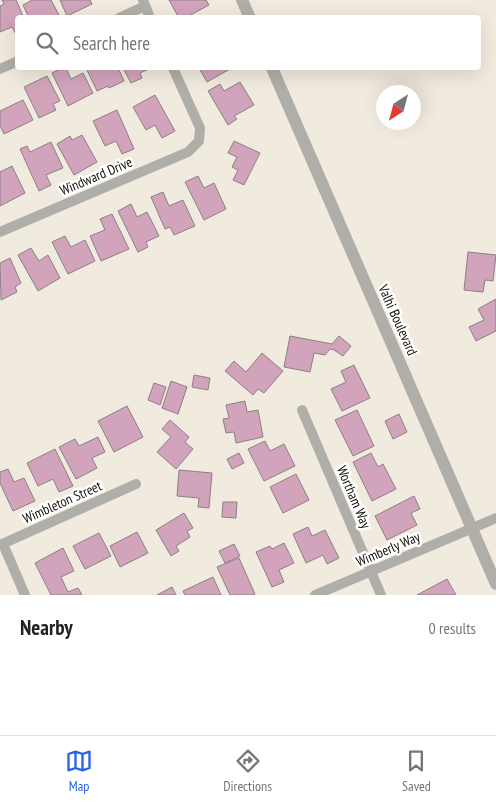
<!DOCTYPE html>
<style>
:root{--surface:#fff;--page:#f6f6f6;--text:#222;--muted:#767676;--line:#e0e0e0;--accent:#2563eb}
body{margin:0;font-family:"PT Sans Narrow",sans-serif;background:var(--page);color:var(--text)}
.compass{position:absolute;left:376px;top:85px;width:45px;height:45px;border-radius:50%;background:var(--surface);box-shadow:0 5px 20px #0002;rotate:216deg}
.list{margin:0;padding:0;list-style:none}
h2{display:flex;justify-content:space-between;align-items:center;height:65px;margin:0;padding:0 20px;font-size:21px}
h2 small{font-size:16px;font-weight:400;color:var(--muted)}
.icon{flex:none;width:28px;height:28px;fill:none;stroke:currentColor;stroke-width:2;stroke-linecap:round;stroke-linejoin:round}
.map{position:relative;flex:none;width:496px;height:595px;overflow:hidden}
.search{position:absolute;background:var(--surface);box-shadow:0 5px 20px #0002;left:15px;right:15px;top:15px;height:55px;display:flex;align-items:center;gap:12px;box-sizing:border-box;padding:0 18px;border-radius:5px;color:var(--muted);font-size:19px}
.sheet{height:140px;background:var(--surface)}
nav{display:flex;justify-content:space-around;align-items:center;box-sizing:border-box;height:70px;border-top:1px solid var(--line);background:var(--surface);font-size:14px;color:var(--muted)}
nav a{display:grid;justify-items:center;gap:2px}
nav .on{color:var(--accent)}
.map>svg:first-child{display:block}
.building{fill:#d2a4bb;stroke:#8c7f85}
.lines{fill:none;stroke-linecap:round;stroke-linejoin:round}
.minor{stroke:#afaea8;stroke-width:10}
.tertiary{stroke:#afaea8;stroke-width:12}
.labels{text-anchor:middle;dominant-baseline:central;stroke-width:5;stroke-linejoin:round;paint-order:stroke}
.street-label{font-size:14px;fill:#13110d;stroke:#fff}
</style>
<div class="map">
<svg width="496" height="595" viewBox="0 0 496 595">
<rect width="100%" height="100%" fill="#f1eade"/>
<path class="building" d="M2,0H16L24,18H18V38L12,27L0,32V6L4,4Z
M32,0H51L60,17L29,18L23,5Z
M60,0H90L92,4L67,16Z
M169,0H206L209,5L185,18H179Z
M62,68H66L71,79L83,73L93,93L68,106L52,73Z
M86,68H118L124,81L109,88L108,86L97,91Z
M123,68H148L149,69L140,73L142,78L131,83Z
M199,68H229L230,69L207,82Z
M47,76L60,101L53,104L56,110L39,118L24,87Z
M240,82L254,105L234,116L237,119L228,125L208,91L220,84L224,91Z
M155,95L175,131L162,138L155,125L146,130L133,107Z
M23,100L33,120L4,134L0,126V111Z
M117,110L134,149L122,154L116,141L105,146L93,121Z
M82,135L97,162L74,175L57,144L70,136L72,140Z
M234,141L260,153L244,185L233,180L238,170L232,167L237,157L228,153Z
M51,142L63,168L46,175L51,185L39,191L20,149L27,146L30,152Z
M12,166L25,193L0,206V172Z
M198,176L204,188L214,183L226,209L204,220L185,182Z
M163,192L169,206L183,200L195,226L174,235L170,227L165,229L151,197Z
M131,204L137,217L147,212L159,236L146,242L148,247L138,252L118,211Z
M112,214L129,249L101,261L90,236L105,230L100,219Z
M65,236L71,247L85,240L95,261L68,274L52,242Z
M31,248L39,261L48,255L60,278L38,291L18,255Z
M468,252L496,255L493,281L485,280L483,292L464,290Z
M10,258L21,283L15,287L17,292L1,300L0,263Z
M496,299V331L476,341L469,327L484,320L478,309Z
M290,336L332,344L339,336L351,346L343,356L334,350L330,349L325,355L314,353L310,372L284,367Z
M262,353L283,371L264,393L258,389L253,395L225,371L234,361L246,372Z
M354,365L370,398L342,411L331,389L346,382L341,371Z
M194,375L210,378L208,390L192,387Z
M171,381L187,387L178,414L162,408Z
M154,383L166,387L160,405L148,400Z
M245,401L247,412L258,410L263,437L236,443L234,432L226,433L223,419L229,418L226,405Z
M127,406L143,437L114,452L98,421Z
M357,410L374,446L353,456L335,420Z
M399,414L407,432L393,439L385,421Z
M170,420L189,437L185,442L193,449L176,469L157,452L171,437L162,429Z
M98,437L105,452L92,458L97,468L76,479L59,447L75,439L79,446Z
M265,441L270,451L284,444L295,466L264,481L248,449Z
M55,449L73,486L59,492L53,479L38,486L27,463Z
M239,453L244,463L232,469L227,459Z
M371,453L378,467L383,464L396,489L372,501L353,462Z
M8,469L14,482L24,478L35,501L13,511L0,483V472Z
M179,470L212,473L209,508L198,507L199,498L177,496Z
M296,474L309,500L283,513L270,487Z
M414,496L420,509L411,513L417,525L387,540L375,516Z
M223,502H237L236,518L222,517Z
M184,513L193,528L187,531L190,537L176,546L179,551L171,556L156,530Z
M308,527L312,536L325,530L339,558L327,564L323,555L306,563L293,534Z
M137,532L148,553L120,567L110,546Z
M99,533L111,556L85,569L73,546Z
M284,543L294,563L279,570L284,582L272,587L256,552L270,546L272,549Z
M234,544L240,556L225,563L219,551Z
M63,548L74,571L61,577L68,592L78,588L82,595H51L35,563Z
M239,558L255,594L252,595H230L217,567Z
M213,577L221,595H185L183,591Z
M447,579L456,595H417Z
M172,587L176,595H157Z"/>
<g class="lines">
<path class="minor" d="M143,0L150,18
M119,18L145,6
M0,69L18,61
M0,232L188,152L199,141L200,128L173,68
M302,410L381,595
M3,544L25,595
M0,545L136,484
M315,595L496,518"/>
<path class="tertiary" d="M242,0L250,18
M272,68L496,584"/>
</g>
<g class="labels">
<g class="street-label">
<text transform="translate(96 176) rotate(-23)">Windward Drive</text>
<text transform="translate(398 320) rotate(66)">Valhi Boulevard</text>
<text transform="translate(354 497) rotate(67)">Wortham Way</text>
<text transform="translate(62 502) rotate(-24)">Wimbleton Street</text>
<text transform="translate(388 549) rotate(-23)">Wimberly Way</text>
</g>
</g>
</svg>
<svg class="compass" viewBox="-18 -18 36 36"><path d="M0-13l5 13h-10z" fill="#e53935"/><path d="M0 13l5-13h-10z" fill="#767676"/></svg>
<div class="search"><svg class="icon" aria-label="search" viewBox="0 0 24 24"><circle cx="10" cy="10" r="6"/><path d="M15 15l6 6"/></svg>Search here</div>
</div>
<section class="sheet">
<h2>Nearby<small>0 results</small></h2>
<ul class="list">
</ul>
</section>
<nav>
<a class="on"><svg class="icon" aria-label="map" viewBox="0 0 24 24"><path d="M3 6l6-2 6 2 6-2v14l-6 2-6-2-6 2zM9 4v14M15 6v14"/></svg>Map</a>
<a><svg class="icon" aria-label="directions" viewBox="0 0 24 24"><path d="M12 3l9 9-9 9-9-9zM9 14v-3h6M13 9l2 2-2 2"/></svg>Directions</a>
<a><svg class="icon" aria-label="saved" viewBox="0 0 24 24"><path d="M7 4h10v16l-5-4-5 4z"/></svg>Saved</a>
</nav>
